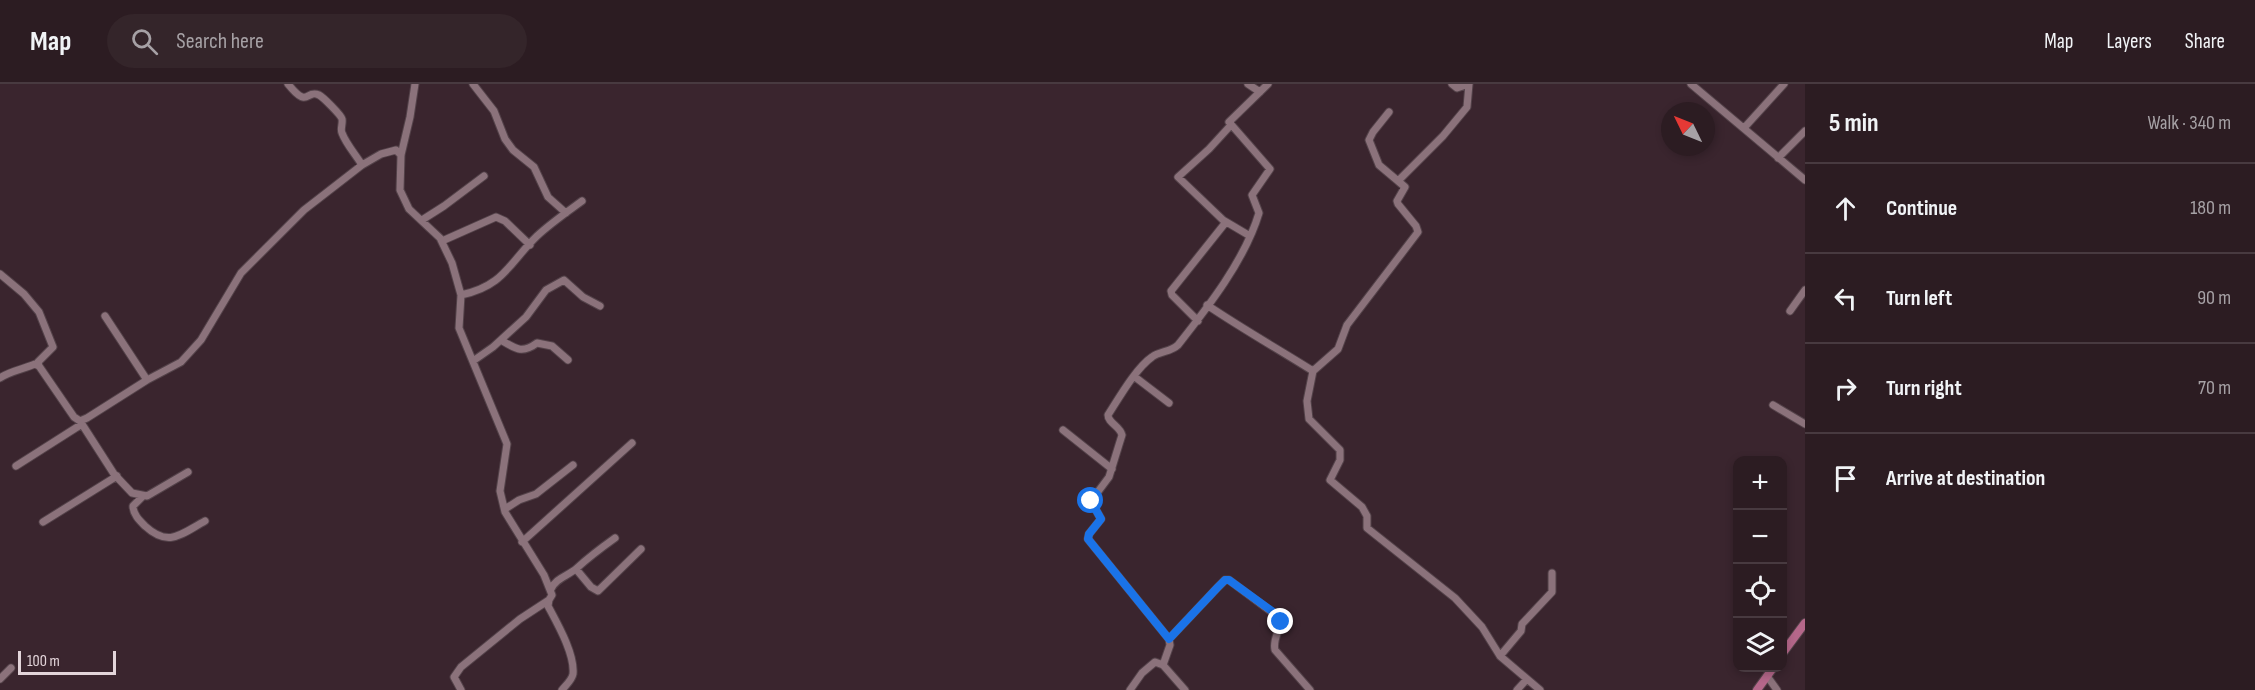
<!DOCTYPE html>
<meta charset="utf-8">
<style>
:root{--surface:#2c1c22;--page:#34252a;--text:#f1f3f6;--muted:#a6a1a5;--line:#483a40}
body{margin:0;font-family:"Sofia Sans Condensed",sans-serif;background:var(--page);color:var(--text)}
.controls{position:absolute;right:18px;bottom:18px;display:grid;overflow:hidden;border-radius:12px;box-shadow:0 3px 9px #0003}
.controls button{width:54px;height:54px;display:grid;place-items:center;padding:0;border:0;border-bottom:2px solid var(--line);background:var(--surface);color:var(--text);font:30px sans-serif}
.compass{position:absolute;left:1661px;top:18px;width:54px;height:54px;border-radius:50%;background:var(--surface);box-shadow:0 3px 9px #0003;rotate:313deg}
.scale{position:absolute;left:18px;bottom:15px;width:98px;box-sizing:border-box;padding-left:6px;border:3px solid #e3d5da;border-top:0;font-size:16px;line-height:21px;white-space:nowrap;color:#e3d5da;-webkit-text-stroke:4px #3a252e;paint-order:stroke}
.stop{position:absolute;width:18px;height:18px;margin:-14px;border:4px solid #1a73e8;border-radius:50%;background:#fff}
.stop.end{background:#1a73e8;border-color:#fff;box-shadow:0 2px 6px #0008}
.list{margin:0;padding:0;list-style:none}
h2{display:flex;justify-content:space-between;align-items:center;height:78px;margin:0;padding:0 24px;font-size:26px}
h2 small{font-size:20px;font-weight:400;color:var(--muted)}
.list li{display:grid;grid-template-columns:39px 1fr auto;gap:18px;align-items:center;box-sizing:border-box;height:90px;padding:0 24px;border-top:2px solid var(--line)}
.list b{display:block;font-size:22px;white-space:nowrap}
.list em{font-size:20px;font-style:normal;color:var(--muted)}
.icon{flex:none;width:33px;height:33px;fill:none;stroke:currentColor;stroke-width:2;stroke-linecap:round;stroke-linejoin:round}
.map{position:relative;flex:none;width:1805px;height:606px;overflow:hidden}
header{display:flex;align-items:center;gap:36px;box-sizing:border-box;height:84px;padding:0 30px;background:var(--surface);border-bottom:2px solid var(--line)}
header strong{font-size:28px}
nav{display:flex;gap:33px;margin-inline-start:auto;font-size:21px}
.search{width:420px;height:54px;background:var(--page);display:flex;align-items:center;gap:15px;box-sizing:border-box;padding:0 21px;border-radius:33px;color:var(--muted);font-size:22px}
main{display:flex}
aside{flex:1;background:var(--surface)}
.map>svg:first-child{display:block}
.lines{fill:none;stroke-linecap:round;stroke-linejoin:round}
.minor-casing{stroke:#534249;stroke-width:9}
.major-casing{stroke:#534249;stroke-width:10}
.minor{stroke:#8b727b;stroke-width:7}
.major{stroke:#b5678a;stroke-width:8}
.route{stroke:#1a73e8;stroke-width:8}
</style>
<header>
<strong>Map</strong>
<div class="search"><svg class="icon" aria-label="search" viewBox="0 0 24 24"><circle cx="10" cy="10" r="6"/><path d="M15 15l6 6"/></svg>Search here</div>
<nav><a>Map</a><a>Layers</a><a>Share</a></nav>
</header>
<main>
<div class="map">
<svg width="1805" height="606" viewBox="0 0 1805 606">
<rect width="100%" height="100%" fill="#3a252e"/>
<g class="lines">
<defs>
<path id="minor" d="M288,0C309,26 305,5 319,11C323,13 341,31 342,35C343,40 340,45 342,49C346,60 356,71 362,81
M415,0L410,33L401,71L400,106L409,125L440,154L452,179L461,211L459,244L507,360L500,407L505,428L544,491L552,511L549,516L520,535L461,583L454,593L461,606
M473,0L494,27L505,55L513,66L534,83L548,113L566,129
M1248,0L1260,8
M1452,0L1457,4L1469,0
M1469,0L1467,23L1443,52L1398,97L1405,103L1397,117L1398,120L1416,142L1418,148L1347,241L1338,265L1313,287L1307,317L1309,335L1340,366V376L1330,396L1362,423L1367,432V444L1455,514L1482,543L1500,572L1540,606
M1691,0L1805,96
M1389,28L1373,48L1369,56L1379,81L1398,97
M1231,41L1209,65L1178,93L1223,136L1250,152
M1744,44L1784,0
M1778,74L1805,47
M422,136L444,122L484,92
M442,157L496,133L505,137L530,161
M0,190L24,210L39,228L53,263L38,278L39,282
M461,211C504,202 509,179 537,152C551,139 567,128 582,117
M1207,221C1241,244 1278,265 1313,287
M1790,227L1805,206
M105,232L147,296
M1198,237L1172,211L1171,207L1226,138
M501,256C516,265 522,270 537,259L552,262L568,276
M473,277L493,263L526,233L546,206L564,196L583,213L600,222
M1135,293L1169,319
M0,294C10,287 24,285 35,280L39,282L74,333L80,337L87,334L147,296L181,278L201,256L241,189L304,126L362,81L381,70L396,66L401,71
M1773,321L1805,340
M80,337L114,390L132,409L147,412L188,388
M1063,346L1112,385
M16,382L82,340
M143,412L133,422C133,430 139,436 145,442C169,464 181,450 205,437
M505,425L519,416L536,410L573,381
M43,438L117,392
M522,458L632,359
M576,485L591,503L598,507L641,465
M551,505C556,494 568,492 577,484C589,473 601,464 615,454
M549,516L548,522C557,539 575,570 573,590C572,596 566,601 562,606
M1169,555L1218,503L1225,496H1229L1280,534C1282,545 1272,554 1275,566L1310,606
M1500,572L1521,547L1522,540L1552,508V489
M1163,581L1170,561L1169,555L1088,455L1089,450L1101,435L1091,417L1109,393L1122,351C1120,342 1108,339 1108,331C1119,314 1136,284 1152,273C1160,267 1171,268 1178,261C1208,223 1245,176 1259,129L1252,111L1270,85L1229,38L1268,0
M1767,592L1777,606
M0,595L11,584
M1130,606L1142,589L1155,578L1163,581L1185,606
M1517,606L1527,595"/>
<path id="major" d="M1782,570L1805,539
M1757,606L1773,584"/>
</defs>
<use href="#minor" class="minor-casing"/>
<use href="#major" class="major-casing"/>
<use href="#minor" class="minor"/>
<use href="#major" class="major"/>
</g>
<g class="lines">
<path class="route" d="M1091,417L1101,435L1089,450L1088,455L1169,555L1218,503L1225,496H1229L1276,530L1280,534L1281,538"/>
</g>
</svg>
<div class="controls">
<button>+</button>
<button>−</button>
<button><svg class="icon" aria-label="locate" viewBox="0 0 24 24"><circle cx="12" cy="12" r="6"/><path d="M12 2v4M12 18v4M2 12h4M18 12h4"/></svg></button>
<button><svg class="icon" aria-label="layers" viewBox="0 0 24 24"><path d="M12 4l9 5-9 5-9-5zM3 14l9 5 9-5"/></svg></button>
</div>
<svg class="compass" viewBox="-18 -18 36 36"><path d="M0-13l5 13h-10z" fill="#e53935"/><path d="M0 13l5-13h-10z" fill="#a6a1a5"/></svg>
<div class="scale">100 m</div>
<div class="stop" style="left:1091px;top:417px"></div>
<div class="stop end" style="left:1281px;top:538px"></div>
</div>
<aside>
<h2>5 min<small>Walk · 340 m</small></h2>
<ul class="list">
<li><svg class="icon" aria-label="ahead" viewBox="0 0 24 24"><path d="M12 20V5M6 11l6-6 6 6"/></svg><div><b>Continue</b></div><em>180 m</em></li>
<li><svg class="icon" aria-label="left" viewBox="0 0 24 24"><path d="M17 20v-9H6M10 6l-5 5 5 5"/></svg><div><b>Turn left</b></div><em>90 m</em></li>
<li><svg class="icon" aria-label="right" viewBox="0 0 24 24"><path d="M7 20v-9h11M14 6l5 5-5 5"/></svg><div><b>Turn right</b></div><em>70 m</em></li>
<li><svg class="icon" aria-label="arrive" viewBox="0 0 24 24"><path d="M6 21V4h12l-3 4 3 4H6"/></svg><div><b>Arrive at destination</b></div></li>
</ul>
</aside>
</main>
